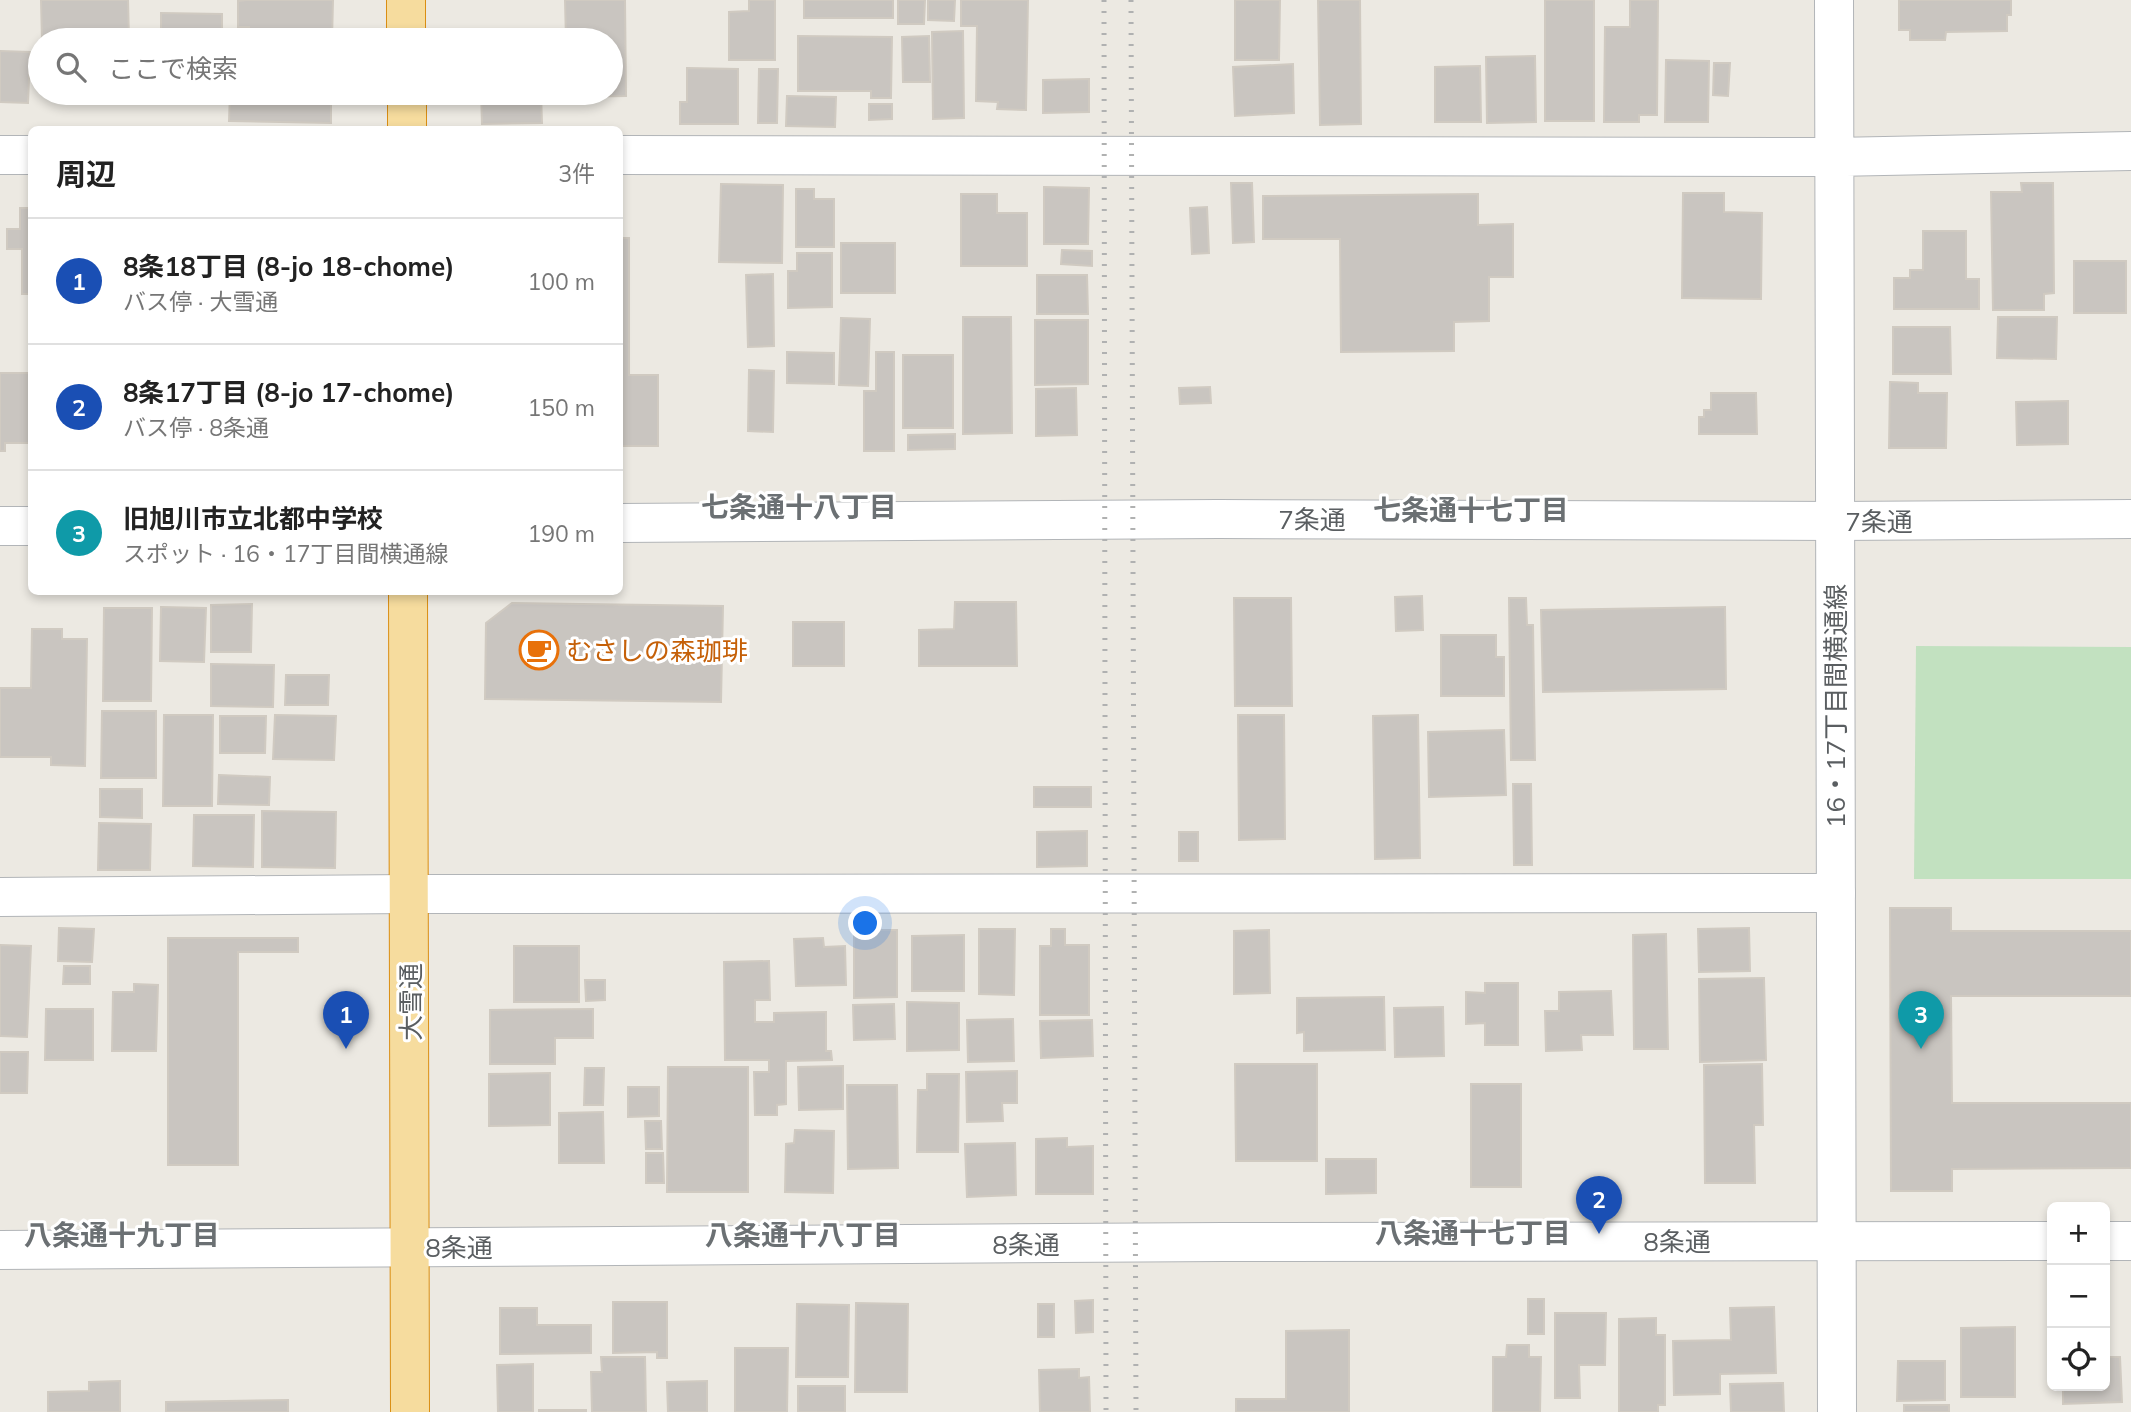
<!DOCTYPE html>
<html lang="ja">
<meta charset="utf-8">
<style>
:root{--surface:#fff;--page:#f6f6f6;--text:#222;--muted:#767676;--line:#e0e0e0;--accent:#1a73e8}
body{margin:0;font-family:Mulish,"Noto Sans JP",sans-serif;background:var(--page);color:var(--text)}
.controls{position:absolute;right:21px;bottom:21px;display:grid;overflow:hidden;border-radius:10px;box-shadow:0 4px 10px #0003}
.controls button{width:63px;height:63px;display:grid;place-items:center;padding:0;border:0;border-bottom:2px solid var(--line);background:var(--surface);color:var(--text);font:35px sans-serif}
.you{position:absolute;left:866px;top:924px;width:24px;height:24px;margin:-18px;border:5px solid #fff;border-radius:50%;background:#1a73e8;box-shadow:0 0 0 10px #1a73e833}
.badge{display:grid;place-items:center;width:46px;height:46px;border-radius:50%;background:var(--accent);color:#fff;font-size:23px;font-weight:700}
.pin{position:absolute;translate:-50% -58px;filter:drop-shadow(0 2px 4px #0008)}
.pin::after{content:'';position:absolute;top:37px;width:24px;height:21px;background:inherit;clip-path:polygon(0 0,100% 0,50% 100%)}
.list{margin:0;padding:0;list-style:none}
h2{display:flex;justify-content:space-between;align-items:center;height:91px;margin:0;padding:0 28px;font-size:30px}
h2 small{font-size:23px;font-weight:400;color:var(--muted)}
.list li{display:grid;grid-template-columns:46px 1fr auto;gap:21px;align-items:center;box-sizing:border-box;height:126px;padding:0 28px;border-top:2px solid var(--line)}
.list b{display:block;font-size:26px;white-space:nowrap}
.list p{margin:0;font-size:23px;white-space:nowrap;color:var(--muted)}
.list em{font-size:23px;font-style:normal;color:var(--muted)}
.icon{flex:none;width:38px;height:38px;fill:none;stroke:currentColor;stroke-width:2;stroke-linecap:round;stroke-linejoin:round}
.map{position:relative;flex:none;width:2131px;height:1412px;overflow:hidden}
.search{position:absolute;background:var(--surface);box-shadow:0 4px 10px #0003;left:28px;top:28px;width:595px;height:77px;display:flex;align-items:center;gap:18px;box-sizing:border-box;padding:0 24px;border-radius:38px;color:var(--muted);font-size:26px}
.panel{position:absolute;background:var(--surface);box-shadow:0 4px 10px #0003;left:28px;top:126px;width:595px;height:469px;border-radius:10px}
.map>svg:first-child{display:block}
.green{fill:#c2e1c0}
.building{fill:#c9c5c0;stroke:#d0cac1;stroke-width:2}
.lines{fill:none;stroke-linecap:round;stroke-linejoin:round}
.minor-casing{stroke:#b2b5b8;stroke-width:40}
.tertiary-casing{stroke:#b2b5b8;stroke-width:40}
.trunk-casing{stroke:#da8e13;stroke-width:40}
.minor{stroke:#fff;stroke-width:38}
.tertiary{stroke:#fff;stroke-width:38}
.trunk{stroke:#f6dc9e;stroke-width:38}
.rail{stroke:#b0b1b1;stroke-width:5;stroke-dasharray:2 9;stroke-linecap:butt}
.labels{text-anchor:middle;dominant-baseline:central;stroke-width:6;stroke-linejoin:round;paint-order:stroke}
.street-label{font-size:26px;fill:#5a5e61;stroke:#fff}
.food-label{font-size:26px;fill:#c56008;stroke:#fff;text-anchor:start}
.neighbourhood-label{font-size:28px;font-weight:bold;fill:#6b7073;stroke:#fff}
</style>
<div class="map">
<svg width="2131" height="1412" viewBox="0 0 2131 1412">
<rect width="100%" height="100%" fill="#ece9e2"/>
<path class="green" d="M1916,646L2131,647V879H1914Z"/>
<path class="building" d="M41,0H128L129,40H42Z
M246,0H333L332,40H249V27H238V1Z
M565,0H625L626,96L566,97V93H611V40H566Z
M749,0H775V60H729V12L749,11Z
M804,0H893V18H804Z
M898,0H925L924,24H898Z
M928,0H955L954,21L928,20Z
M961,0H1028L1026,110L997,109L998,102L976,101L977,26H961Z
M1235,0H1280L1279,60H1235Z
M1318,0H1360L1361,124L1320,125Z
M1545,0H1594V121H1545Z
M1630,0H1658L1657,115H1639V122H1604L1605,27H1630Z
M1899,0H2011V15H2007V31L1946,32L1945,40H1910V30H1899Z
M161,13L222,14V40H161Z
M963,31L964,118L933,119L932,32Z
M798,36L892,37L891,98H871V91H798Z
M929,36L930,82H903L902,37Z
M0,51L30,52L28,103L0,102Z
M1535,56L1536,122L1487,123L1486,57Z
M1666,60L1709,61L1708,122H1665Z
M1714,63H1730L1728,96L1713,95Z
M1293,64L1294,113L1235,116L1233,67Z
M1480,66L1481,122H1435V67Z
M687,68L738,69V124H680V102H687Z
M759,69H778L777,123H758Z
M1089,79V112L1043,113V80Z
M172,93H221L220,101H172Z
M230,93H331V123L229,121Z
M481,93H541L542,123L482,124Z
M787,96L836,97L835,127L786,126Z
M869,104H892V119L869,120Z
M1231,183H1252L1254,242L1233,243Z
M2021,183H2053L2054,293L2044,294V310H1993L1991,192H2022Z
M721,184L783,185L782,263L719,262Z
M1044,187L1089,188L1088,244H1044Z
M796,189H814V199H834V247H796Z
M1683,193H1724V212L1762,213L1761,299L1682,298Z
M961,194H997V213H1027V266H961Z
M1478,194V225L1513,224V277H1489V321L1454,322V351L1341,352L1340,239H1263V196Z
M1207,207L1209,253L1192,254L1190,208Z
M20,208H32V294H22V249H7V229H20Z
M1923,231H1966V279H1979V309H1894V278H1910V270H1923Z
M620,238H629V375H658V446H620Z
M841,243H895V293H841Z
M1062,250L1092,251V266L1061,264Z
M797,253H832V307L788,308V271H797Z
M2074,261H2126V313H2074Z
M773,274L774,346L748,347L746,275Z
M1037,275H1087L1088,314H1037Z
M963,317H1011L1012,433L963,434Z
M1998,317H2057L2056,359L1997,358Z
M841,318L870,319L868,386L839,385Z
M1035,320H1088V384L1035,385Z
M1893,327H1950L1951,374H1893Z
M787,352L834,353V384L787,383Z
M876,352H894V451H864V391H876Z
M903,355H953V428H903Z
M749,370L774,371L773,432L748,431Z
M0,373H32V443H5V451H0Z
M1890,382L1918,383V393H1947L1946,448H1889Z
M1210,387L1211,403L1180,404L1179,388Z
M1076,388L1077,435L1036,436V389Z
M1711,393H1756L1757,434H1699V417H1704V410H1711Z
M2068,401V444L2017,445L2016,402Z
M955,434V449L908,450V435Z
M1422,596L1423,630L1396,631L1395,597Z
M1234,598H1291L1292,706H1235Z
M1509,598H1526L1527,625H1533L1535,760H1511Z
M955,602H1016L1017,666H919V630L954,629Z
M512,603L723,606L721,702L485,699L486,623Z
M252,604L251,652H211V605Z
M161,607L206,608L204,662L160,661Z
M1725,607L1726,689L1543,692L1541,610Z
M104,608H152L151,701H103Z
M793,622H844V666H793Z
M32,629H62V639H87L85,766L51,765V757H0V688H31Z
M1441,635H1496V657H1504V696H1441Z
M211,664L274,665L273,707L211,706Z
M286,675H329L328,705H285Z
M102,711H156V778H101Z
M164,715H213L212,806H163Z
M275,715L336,716L334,760L273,759Z
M1238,715H1284L1285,839L1239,840Z
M1418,715L1420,858L1375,859L1373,716Z
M220,716H266L265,753H220Z
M1504,730L1506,795L1429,797L1428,732Z
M219,775L270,777L269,805L218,804Z
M1513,784H1531L1532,865H1514Z
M1034,787H1091V807H1034Z
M100,789H142V818L100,817Z
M262,811L336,812L335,868L262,867Z
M194,815H254L253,867L193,866Z
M99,823L151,824L150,870H98Z
M1087,831V866L1037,867V832Z
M1179,832H1198V861H1179Z
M1890,908H1951V931H2131V996H1951L1952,1103H2131V1168L1952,1169V1191H1891Z
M59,928L94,929L92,962L58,961Z
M1749,928L1750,971L1699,972L1698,929Z
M979,929H1015L1014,995L979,994Z
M1051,929H1065V945H1089V1015H1040V946H1051Z
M854,930H897V997L854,998Z
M1269,930L1270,993L1234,994V931Z
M1666,934L1668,1049H1634L1633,935Z
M964,935V991H912V936Z
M168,938H298V952H238V1165H168Z
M823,938L824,947L845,946L846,985L796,986L794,939Z
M0,945L31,946L27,1037L0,1036Z
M514,946H579V1002H514Z
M769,961L770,1000H755V1022H774V1013L826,1012V1051H831L832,1060L786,1061V1104L777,1105V1115H755L754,1072H769V1060H725L724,962Z
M64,966H90V984H63Z
M1764,978L1766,1060L1700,1062L1699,979Z
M585,980H605V1000L586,1001Z
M1485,983H1518V1045H1485V1023L1466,1024V992L1485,993Z
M134,984L158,985L156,1051H112L113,992H134Z
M1611,991L1613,1035H1581L1582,1050L1546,1051L1545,1011H1559V992Z
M1384,997L1385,1050L1304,1051V1032L1297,1033V998Z
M907,1002L959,1003V1050L907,1051Z
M894,1004L895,1039L854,1040L853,1005Z
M1443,1007L1444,1056L1395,1057L1394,1008Z
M46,1009H93V1060H45Z
M593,1009V1038H555V1064H490V1010Z
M1013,1019L1014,1061L968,1062L967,1020Z
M1092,1020L1093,1056L1041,1058L1040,1021Z
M0,1052H28L27,1093H0Z
M1235,1064H1317V1161H1236Z
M1762,1064L1763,1125H1754L1755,1183H1705L1704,1065Z
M843,1066V1109L799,1110L798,1067Z
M668,1067H748V1192H667Z
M585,1068H604L603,1105H584Z
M1017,1071V1103H1002L1003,1121L967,1122L966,1072Z
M550,1073V1125L489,1126V1074Z
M927,1074H959L958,1152H917L918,1090H927Z
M1471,1084H1521V1187H1471Z
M847,1085H897L898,1168L848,1169Z
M628,1087H659V1116L628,1117Z
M603,1112L604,1163H559V1113Z
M645,1121H661L662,1149H646Z
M795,1130L834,1131L833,1193L785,1192L786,1144L794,1143Z
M1067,1138V1147L1093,1146V1194H1036V1139Z
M1015,1143L1016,1195L967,1197L965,1144Z
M646,1153H663L664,1183H646Z
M1326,1159H1376V1193L1326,1194Z
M1528,1299H1544V1334H1528Z
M1093,1300V1332L1076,1333L1075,1301Z
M613,1302H667V1358H657V1352L613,1353Z
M856,1303L908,1304L907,1392H855Z
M797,1304L849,1305L848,1377H796Z
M1038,1304H1054V1337H1038Z
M1774,1307L1776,1373L1720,1374V1394L1674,1395L1673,1341L1731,1340L1730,1308Z
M500,1308H537V1325H591V1353L500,1354Z
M1555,1313H1606L1605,1365H1579L1580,1398H1555Z
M1656,1318V1335H1665V1405H1658V1412H1619V1319Z
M2015,1327V1397H1961V1328Z
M1349,1330V1412H1236V1399H1286V1331Z
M1507,1345H1529V1357H1541L1540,1412H1493V1357H1506Z
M735,1348H788L787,1412H735Z
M601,1357H645L646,1412H592L591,1372H602Z
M2105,1357H2120L2122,1402L2063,1404V1386H2105Z
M1898,1361H1945V1400L1897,1401Z
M533,1364V1412H498L497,1365Z
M1079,1369V1378L1089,1377L1090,1412H1040L1039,1370Z
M120,1381V1412H48V1392L89,1391V1382Z
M707,1381V1412H668L667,1382Z
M1783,1383L1784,1412H1731L1730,1384Z
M798,1386H845V1412H798Z
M288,1400V1412H166V1402Z
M1904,1405H1949V1412H1904Z
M539,1410H586V1412H539Z"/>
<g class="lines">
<defs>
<path id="minor" d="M1834,0L1837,1412
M0,155H32
M620,155L1834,157L2131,151"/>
<path id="tertiary" d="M620,523L1218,519L1835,521L2131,519
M0,526H32
M0,897L409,894L1836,893
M2105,1241H2131
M0,1250L1223,1242L2052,1241"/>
<path id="trunk" d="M406,0V40
M407,93V130
M408,592L410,1412"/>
</defs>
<use href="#minor" class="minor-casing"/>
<use href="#tertiary" class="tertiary-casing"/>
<use href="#trunk" class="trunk-casing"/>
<use href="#minor" class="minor"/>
<use href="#tertiary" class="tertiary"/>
<use href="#trunk" class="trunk"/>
<path class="rail" d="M1104,0L1106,1412
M1131,0L1136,1412"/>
</g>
<defs>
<symbol id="cafe-ring" viewBox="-11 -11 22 22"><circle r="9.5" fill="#fff" stroke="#e8710a" stroke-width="1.5"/><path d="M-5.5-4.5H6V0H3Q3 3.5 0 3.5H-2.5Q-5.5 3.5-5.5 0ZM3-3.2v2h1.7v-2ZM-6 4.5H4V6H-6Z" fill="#e8710a"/></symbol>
</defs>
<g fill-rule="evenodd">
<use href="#cafe-ring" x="517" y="628" width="44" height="44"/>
</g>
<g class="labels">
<g class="street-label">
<text x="1312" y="519">7条通</text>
<text x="1879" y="521">7条通</text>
<text transform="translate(1835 706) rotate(-90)">16・17丁目間横通線</text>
<text transform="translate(410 1002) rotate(-90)">大雪通</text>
<text x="1677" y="1241">8条通</text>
<text x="1026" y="1244">8条通</text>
<text x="459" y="1247">8条通</text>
</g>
<g class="food-label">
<text x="566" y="650">むさしの森珈琲</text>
</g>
<g class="neighbourhood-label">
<text x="799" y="506">七条通十八丁目</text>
<text x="1471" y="509">七条通十七丁目</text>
<text x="1473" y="1232">八条通十七丁目</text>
<text x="122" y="1234">八条通十九丁目</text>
<text x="803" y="1234">八条通十八丁目</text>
</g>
</g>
</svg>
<div class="controls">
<button>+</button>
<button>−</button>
<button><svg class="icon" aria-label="locate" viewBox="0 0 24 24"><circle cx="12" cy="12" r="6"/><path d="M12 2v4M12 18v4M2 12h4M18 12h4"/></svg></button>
</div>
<div class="you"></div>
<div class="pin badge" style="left:346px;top:1049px;background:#1a4fb4">1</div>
<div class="pin badge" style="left:1599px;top:1234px;background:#1a4fb4">2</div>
<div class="pin badge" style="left:1921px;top:1049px;background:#0f9aa8">3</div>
<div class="search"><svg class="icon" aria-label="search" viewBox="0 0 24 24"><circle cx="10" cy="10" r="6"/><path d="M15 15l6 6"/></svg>ここで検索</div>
<section class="panel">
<h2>周辺<small>3件</small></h2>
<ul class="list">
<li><span class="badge" style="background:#1a4fb4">1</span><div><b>8条18丁目 (8-jo 18-chome)</b><p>バス停 · 大雪通</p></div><em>100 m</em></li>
<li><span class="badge" style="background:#1a4fb4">2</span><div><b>8条17丁目 (8-jo 17-chome)</b><p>バス停 · 8条通</p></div><em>150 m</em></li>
<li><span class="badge" style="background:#0f9aa8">3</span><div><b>旧旭川市立北都中学校</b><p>スポット · 16・17丁目間横通線</p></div><em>190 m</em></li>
</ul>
</section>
</div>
